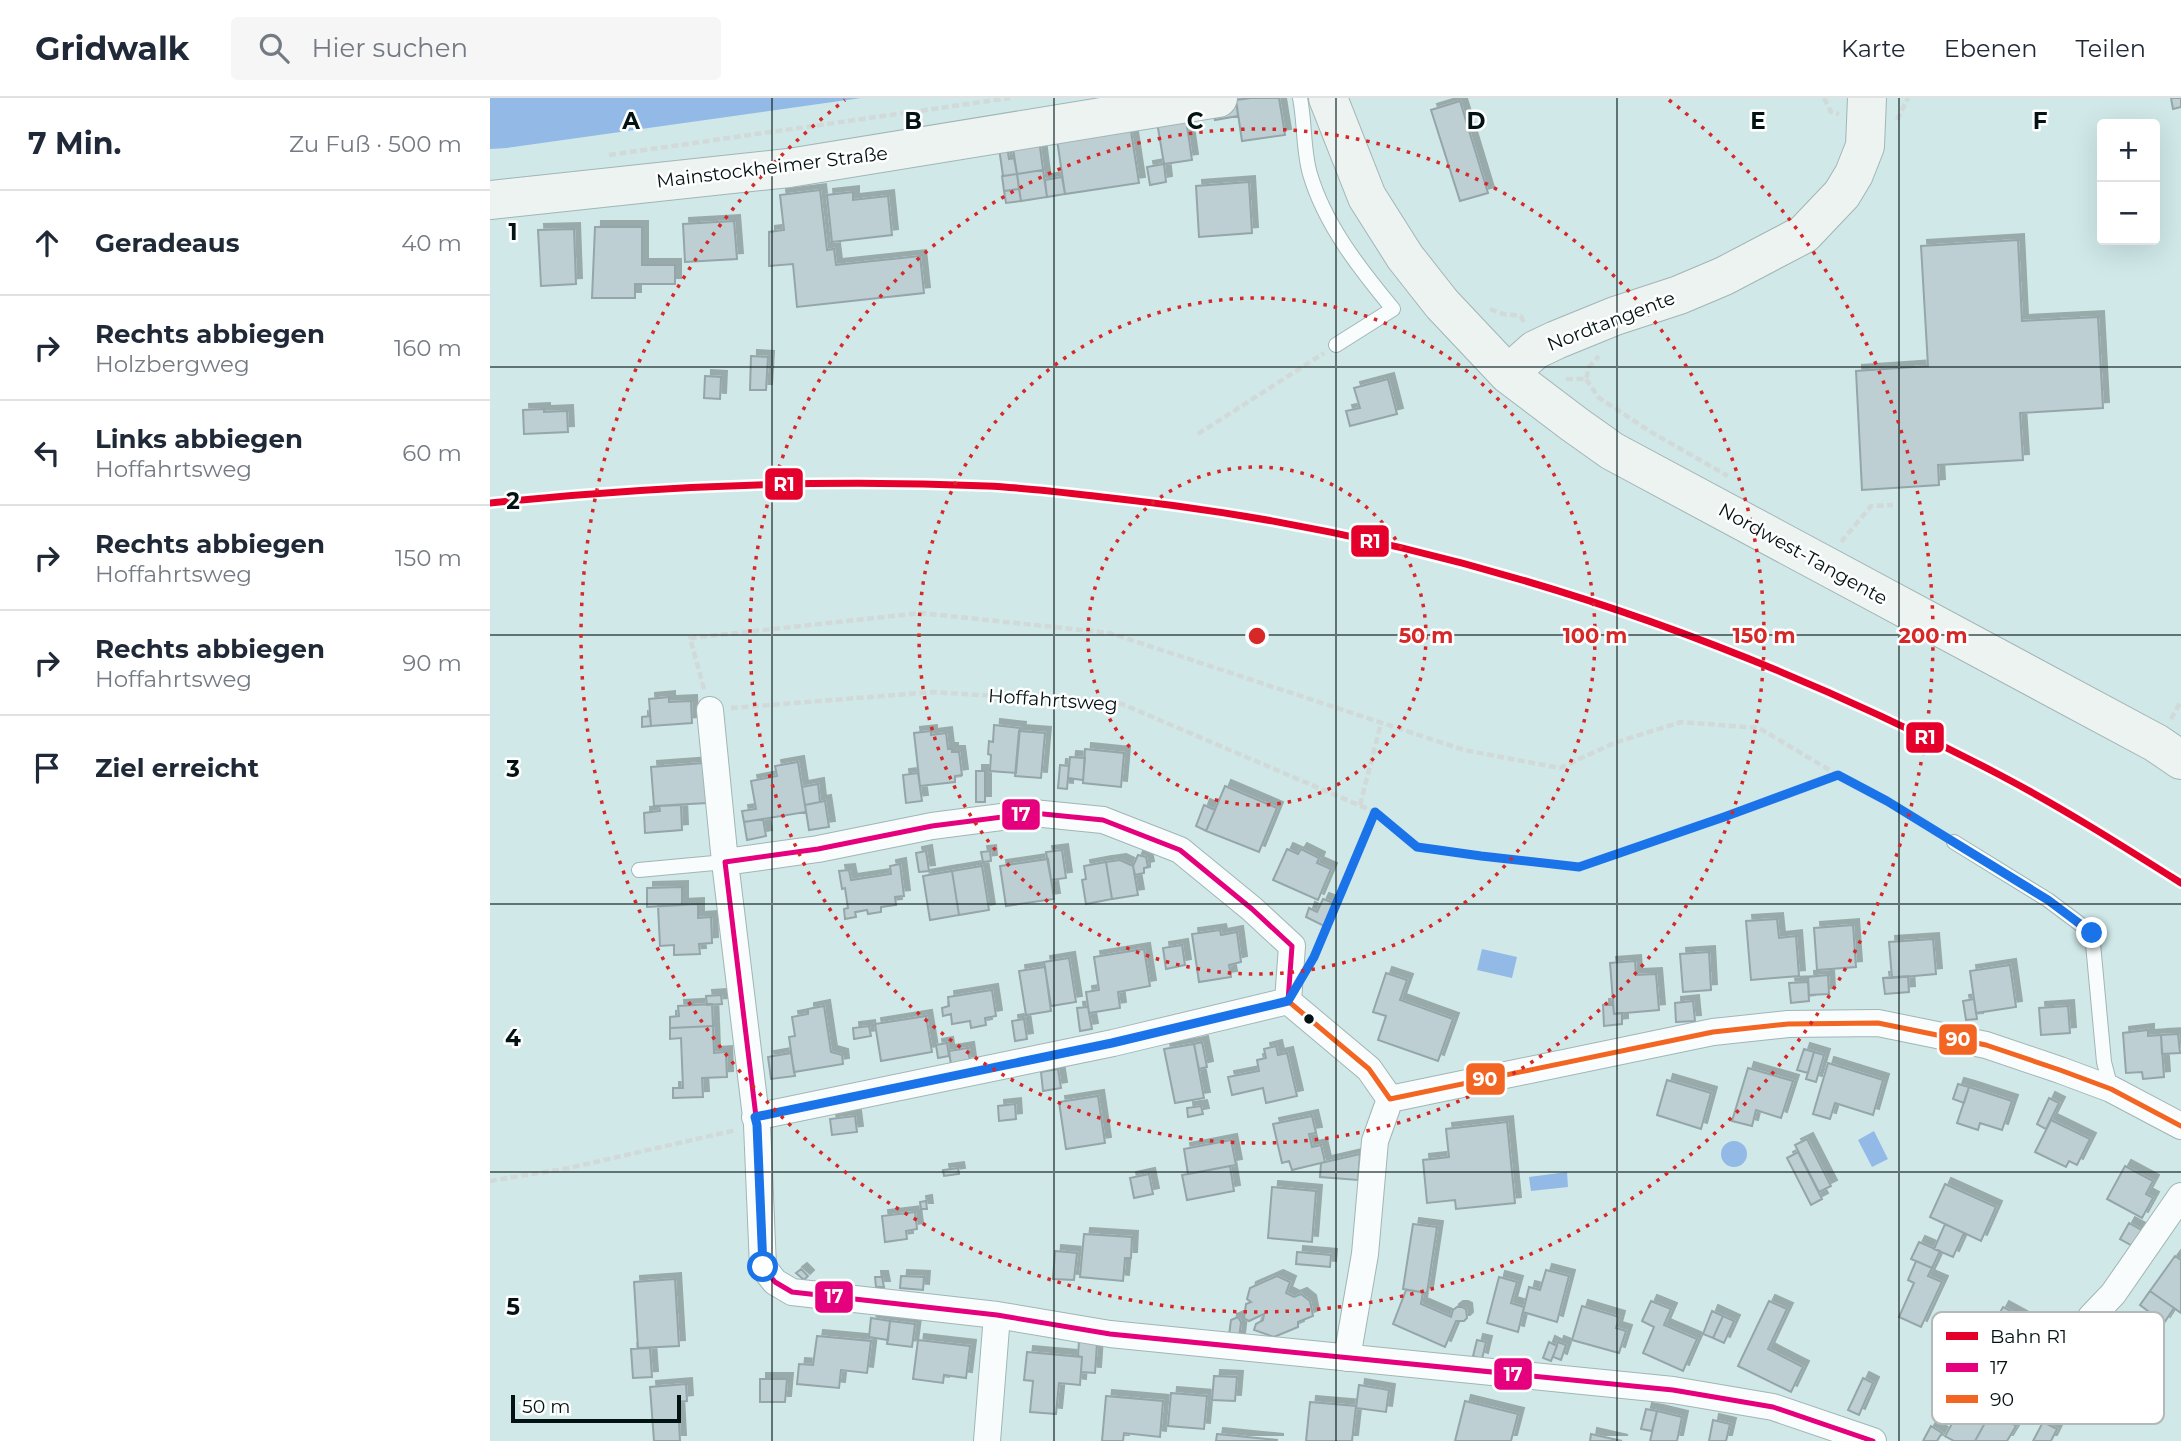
<!DOCTYPE html>
<html lang="de">
<meta charset="utf-8">
<style>
:root{--surface:#fff;--page:#f6f6f7;--text:#1f2937;--muted:#747a83;--line:#e0e1e3}
body{margin:0;font-family:Montserrat,sans-serif;background:var(--page);color:var(--text)}
.controls{position:absolute;right:21px;top:21px;display:grid;overflow:hidden;border-radius:7px;box-shadow:0 7px 28px #0002}
.controls button{width:63px;height:63px;display:grid;place-items:center;padding:0;border:0;border-bottom:2px solid var(--line);background:var(--surface);color:var(--text);font:35px sans-serif}
.scale{position:absolute;left:21px;bottom:18px;width:170px;box-sizing:border-box;padding-left:7px;border:4px solid #031313;border-top:0;font-size:19px;line-height:24px;white-space:nowrap;color:#031313;-webkit-text-stroke:5px #fff;paint-order:stroke}
.stop{position:absolute;width:21px;height:21px;margin:-16px;border:5px solid #1a73e8;border-radius:50%;background:#fff}
.stop.end{background:#1a73e8;border-color:#fff;box-shadow:0 2px 7px #0008}
.list{margin:0;padding:0;list-style:none}
h2{display:flex;justify-content:space-between;align-items:center;height:91px;margin:0;padding:0 28px;font-size:30px}
h2 small{font-size:23px;font-weight:400;color:var(--muted)}
.list li{display:grid;grid-template-columns:46px 1fr auto;gap:21px;align-items:center;box-sizing:border-box;height:105px;padding:0 28px;border-top:2px solid var(--line)}
.list b{display:block;font-size:26px;white-space:nowrap}
.list p{margin:0;font-size:23px;white-space:nowrap;color:var(--muted)}
.list em{font-size:23px;font-style:normal;color:var(--muted)}
.icon{flex:none;width:38px;height:38px;fill:none;stroke:currentColor;stroke-width:2;stroke-linecap:round;stroke-linejoin:round}
.map{position:relative;flex:none;width:1691px;height:1343px;overflow:hidden}
header{display:flex;align-items:center;gap:42px;box-sizing:border-box;height:98px;padding:0 35px;background:var(--surface);border-bottom:2px solid var(--line)}
header strong{font-size:33px}
nav{display:flex;gap:38px;margin-inline-start:auto;font-size:24px}
.search{width:490px;height:63px;background:var(--page);display:flex;align-items:center;gap:18px;box-sizing:border-box;padding:0 24px;border-radius:7px;color:var(--muted);font-size:26px}
main{display:flex}
aside{flex:1;background:var(--surface)}
.map>svg:first-child{display:block}
.water{fill:#93bae7}
.building{fill:#bdcfd3;stroke:#94a6a9;stroke-width:2;filter:url(#shadow)}
.lines{fill:none;stroke-linecap:round;stroke-linejoin:round}
.lane-casing{stroke:#a2b5b5;stroke-width:16}
.street-casing{stroke:#a2b5b5;stroke-width:28}
.secondary-casing{stroke:#a2b5b5;stroke-width:40}
.path{stroke:#d2d9d9;stroke-width:4.5;stroke-dasharray:7 3.5;stroke-linecap:butt}
.lane{stroke:#f8fcfc;stroke-width:14}
.street{stroke:#f8fcfc;stroke-width:26}
.secondary{stroke:#ecf3f1;stroke-width:38}
.bus-1-casing{stroke:#fff;stroke-width:10}
.bus-2-casing{stroke:#fff;stroke-width:10}
.bus-1{stroke:#e5007d;stroke-width:5}
.bus-2{stroke:#f26522;stroke-width:5}
.rail-1-casing{stroke:#fff;stroke-width:12}
.rail-1{stroke:#e4002b;stroke-width:7}
.route{stroke:#1a73e8;stroke-width:9}
.grid{fill:none;stroke:#031313;stroke-width:2;stroke-opacity:0.55}
.ring{fill:none;stroke:#d62828;stroke-width:3.5;stroke-dasharray:3.5 7}
.bus-dot{fill:#031313;stroke:#fff;stroke-width:2.5}
.labels{text-anchor:middle;dominant-baseline:central;stroke-width:5;stroke-linejoin:round;paint-order:stroke}
.street-label{font-size:19px;fill:#031313;stroke:#fff}
.key{fill:#fff;stroke:#b3b8b8;stroke-width:2}
.key-label{font-size:19px;fill:#031313}
.grid-label{font-size:23px;text-anchor:middle;font-weight:bold;fill:#031313;stroke:#fff;stroke-width:5;stroke-linejoin:round;paint-order:stroke}
.centre{fill:#d62828;stroke:#fff;stroke-width:3.5}
.ring-label{font-size:21px;text-anchor:middle;font-weight:bold;fill:#d62828;stroke:#fff;stroke-width:5;stroke-linejoin:round;paint-order:stroke}
.line-badge{stroke:#fff;stroke-width:2.5}
.badge-label{font-size:19px;text-anchor:middle;font-weight:bold;fill:#fff}
</style>
<header>
<strong>Gridwalk</strong>
<div class="search"><svg class="icon" aria-label="search" viewBox="0 0 24 24"><circle cx="10" cy="10" r="6"/><path d="M15 15l6 6"/></svg>Hier suchen</div>
<nav><a>Karte</a><a>Ebenen</a><a>Teilen</a></nav>
</header>
<main>
<aside>
<h2>7 Min.<small>Zu Fuß · 500 m</small></h2>
<ul class="list">
<li><svg class="icon" aria-label="ahead" viewBox="0 0 24 24"><path d="M12 20V5M6 11l6-6 6 6"/></svg><div><b>Geradeaus</b></div><em>40 m</em></li>
<li><svg class="icon" aria-label="right" viewBox="0 0 24 24"><path d="M7 20v-9h11M14 6l5 5-5 5"/></svg><div><b>Rechts abbiegen</b><p>Holzbergweg</p></div><em>160 m</em></li>
<li><svg class="icon" aria-label="left" viewBox="0 0 24 24"><path d="M17 20v-9H6M10 6l-5 5 5 5"/></svg><div><b>Links abbiegen</b><p>Hoffahrtsweg</p></div><em>60 m</em></li>
<li><svg class="icon" aria-label="right" viewBox="0 0 24 24"><path d="M7 20v-9h11M14 6l5 5-5 5"/></svg><div><b>Rechts abbiegen</b><p>Hoffahrtsweg</p></div><em>150 m</em></li>
<li><svg class="icon" aria-label="right" viewBox="0 0 24 24"><path d="M7 20v-9h11M14 6l5 5-5 5"/></svg><div><b>Rechts abbiegen</b><p>Hoffahrtsweg</p></div><em>90 m</em></li>
<li><svg class="icon" aria-label="arrive" viewBox="0 0 24 24"><path d="M6 21V4h12l-3 4 3 4H6"/></svg><div><b>Ziel erreicht</b></div></li>
</ul>
</aside>
<div class="map">
<svg width="1691" height="1343" viewBox="0 0 1691 1343">
<defs>
<filter id="shadow"><feDropShadow dx="6" dy="-6" stdDeviation="0" flood-color="#0004"/></filter>
</defs>
<rect width="100%" height="100%" fill="#d0e8e8"/>
<path class="water" d="M0,0H371L17,50L0,51Z
M992,851L1027,859L1022,880L987,872Z
M1384,1033L1398,1061L1382,1069L1368,1042Z
M1231 1056a13 13 0 1 1 26 0a13 13 0 1 1-26 0Z
M1077,1074L1078,1089L1041,1093L1039,1079Z"/>
<path class="building" d="M761,0H789L795,37L752,43L746,2Z
M1681,0H1691V9L1683,11Z
M746,2L748,18L725,22L722,6Z
M970,3L998,95L970,103L941,12Z
M694,7L702,62L674,66L665,12Z
M565,28L641,33L649,85L575,96Z
M548,33L553,72L527,76L521,38Z
M516,42L519,61L524,60L527,76L513,78L508,43Z
M674,66L676,84L660,87L657,69Z
M553,72L557,99L531,103L527,76Z
M527,76L529,91L514,93L512,78Z
M572,79L575,96L557,99L555,82Z
M759,84L762,135L709,139L706,88Z
M529,91L531,103L516,105L514,93Z
M330,92L337,152L344,151L346,167L430,158L434,195L307,209L303,166L279,168V134L294,132L290,97Z
M363,94V102L398,98L402,137L342,144L337,97Z
M244,123L247,161L195,164L193,126Z
M105,129H152V167H185V186H145V200H102Z
M84,131L86,186L51,188L48,132Z
M1528,142L1532,223L1608,219L1613,310L1530,315L1533,362L1448,367L1449,387L1372,392L1366,273L1438,268L1431,148Z
M261,258L278,259L276,292H260Z
M215,278L231,279L230,301L214,300Z
M898,281L907,316L860,328L856,313L870,310L864,290Z
M54,311V314L77,313L78,334L34,336L33,312Z
M179,599V604L201,603L202,625L161,628L159,601Z
M160,618L161,628L152,629V619Z
M504,627L530,630L526,675L500,673L501,657L498,656L499,643L503,644Z
M441,633V637L456,635L458,651H462V654H469L472,677L465,678V684L430,688L424,635Z
M529,633L555,635L551,680L525,678Z
M595,651L634,655L631,689L593,685Z
M580,659L595,660L593,682L578,680Z
M308,664L316,714L254,724L252,713L266,711L261,683L287,678L285,668Z
M214,665L217,705L164,708L161,669Z
M570,667L579,668L577,691L568,690Z
M486,673H495V704H486Z
M428,675L432,703L416,705L413,677Z
M328,686L330,704L315,707L312,689Z
M735,688L787,710L769,754L716,733Z
M335,703L339,729L319,732L315,707Z
M191,707L192,732L155,735L154,715L170,713L169,708Z
M714,707L725,712L716,733L706,728Z
M273,721L276,738L257,742L254,724Z
M797,751L808,756L811,751L829,760L827,765L841,771L828,802L783,782Z
M572,752L576,780L561,782L556,754Z
M436,753L439,773L429,774L426,755Z
M500,753L501,763L493,764L491,754Z
M648,757L656,759L658,769L654,770V775L645,777L643,768Z
M558,761L564,801L516,808L510,768Z
M630,762L643,768L648,797L622,801L616,764Z
M616,764L622,801L596,806L592,782L596,781L594,768Z
M410,766L414,798L405,799L406,807L391,809V814L378,816L377,812L365,814L366,819L355,821L354,811L358,810L355,790L352,791L349,773L359,772L361,782L401,776L400,768Z
M492,768L499,812L469,817L462,773Z
M462,773L469,817L440,822L433,778Z
M192,789V807L157,809V790Z
M833,801L844,805L834,828L816,819L819,810L827,814Z
M208,806V820L221,819L222,845L209,846L210,856L184,857V847L170,848L168,808Z
M1287,821L1289,840L1306,838L1309,878L1261,882L1256,823Z
M1363,827L1366,869L1327,872L1324,830Z
M730,832L731,837L747,834L751,864L739,867L741,879L709,884L702,836Z
M1443,841L1446,876L1402,880L1399,844Z
M692,847L695,867L676,871L673,850Z
M654,851L660,888L628,894L630,910L599,915L596,894L609,892L604,859Z
M1219,854L1221,892L1193,894L1190,856Z
M579,860L586,904L561,908L554,864Z
M1145,863L1146,877L1166,876L1169,912L1124,916L1120,865Z
M1520,867L1526,909L1486,915L1480,873Z
M555,869L561,913L536,917L529,873Z
M896,875L917,882L910,902L963,921L948,963L888,942L896,918L883,914Z
M1338,877L1339,896L1319,897L1318,879Z
M1418,878L1419,894L1395,896L1393,880Z
M1318,884L1319,903L1301,905L1299,885Z
M502,892L506,918L495,920L496,927L481,930L480,923L462,926L461,916L453,918L452,910L459,908L458,899Z
M231,897L232,906L217,907L216,898Z
M1484,901L1487,921L1476,922L1473,903Z
M1203,903L1205,923L1186,924L1185,905Z
M222,906L223,928L180,930V919L189,918L188,908Z
M1113,907H1123L1124,916L1132,915V926L1114,928Z
M334,908L341,954L352,957L353,966L304,974L299,939L305,938L302,919L318,916V911Z
M1578,908L1580,935L1551,937L1549,910Z
M598,909L602,931L590,933L587,910Z
M436,918L442,954L391,963L385,926Z
M534,921L537,941L525,943L522,923Z
M223,928L224,955L236,954L237,979L212,980L213,999L183,1000V990H193L191,940L180,941V930Z
M379,928L381,938L364,941L363,930Z
M1658,932V938L1671,937L1674,979L1653,981L1652,974L1636,975L1633,935Z
M1688,936L1690,955L1672,956L1671,937Z
M712,944L717,969L709,971L704,946Z
M457,945L459,958L448,960L446,947Z
M704,946L714,1000L685,1005L674,951Z
M786,948L788,957L797,955L807,998L776,1005L773,990L742,997L738,979L769,973L767,962L776,960L774,951Z
M478,950L480,964L461,967L459,953Z
M1314,951L1324,954L1318,975L1307,972Z
M1324,954L1334,957L1326,984L1316,981Z
M301,955L305,978L281,981L278,959Z
M1338,965L1393,982L1383,1017L1345,1005L1340,1021L1323,1016Z
M1258,970L1303,983L1291,1020L1266,1012L1262,1028L1242,1023Z
M568,971L571,990L553,993L551,974Z
M1177,982L1221,995L1211,1031L1167,1017Z
M1468,986L1479,989L1474,1005L1463,1001Z
M1479,989L1522,1003L1512,1032L1490,1025L1488,1032L1467,1025Z
M608,998L615,1045L576,1051L569,1004Z
M1559,1000L1569,1005L1556,1031L1547,1026Z
M525,1006L526,1021L509,1023L508,1008Z
M711,1008L713,1016L698,1019L697,1010Z
M365,1018L367,1034L342,1037L340,1021Z
M822,1018L826,1035L819,1036L822,1049L831,1047L835,1064L802,1072L799,1063L792,1065L783,1026Z
M1561,1022L1600,1041L1587,1067L1579,1063L1576,1069L1545,1054Z
M1017,1024L1025,1105L966,1111L965,1102L937,1105L933,1062L959,1059L956,1031Z
M1317,1041L1341,1088L1329,1094L1305,1047Z
M741,1042L746,1067L698,1076L694,1051Z
M1308,1054L1332,1101L1321,1107L1297,1060Z
M870,1056L868,1082L830,1079L831,1065Z
M740,1068L744,1093L697,1102L692,1077Z
M1635,1068L1663,1083L1656,1096L1663,1100L1652,1120L1617,1101Z
M468,1070L469,1076L454,1078L453,1072Z
M659,1076L663,1096L644,1100L640,1080Z
M1455,1086L1506,1109L1491,1143L1440,1119Z
M782,1089L826,1093L822,1144L778,1140Z
M436,1103L437,1111H431L430,1104Z
M425,1114L427,1131L416,1133L417,1141L395,1144L392,1118Z
M1639,1125L1655,1134L1646,1150L1630,1141Z
M923,1126L947,1129L937,1195L913,1191Z
M1455,1126L1474,1135L1463,1159L1444,1151Z
M594,1136L642,1139L641,1160H635L633,1183L590,1179Z
M1429,1144L1450,1153L1442,1170L1421,1161Z
M565,1153L587,1155L584,1182L563,1181Z
M807,1154L841,1157L840,1169L806,1166Z
M1685,1158L1691,1162V1215L1660,1193Z
M1426,1163L1442,1170L1438,1178L1452,1184L1431,1229L1409,1219L1424,1185L1418,1182Z
M311,1171L318,1178L314,1182L306,1175Z
M1056,1172L1079,1178L1067,1224L1033,1214L1039,1189L1050,1192Z
M411,1178L434,1179L433,1192L410,1190Z
M787,1178L800,1184L796,1195L804,1199L811,1196L820,1203L823,1218L808,1224V1229L784,1239L764,1232L766,1226L773,1222L774,1216L759,1223L754,1220L756,1206L761,1204L757,1201L760,1190Z
M385,1179H392L394,1189H386Z
M1009,1179L1027,1184L1021,1205L1034,1209L1028,1234L997,1225Z
M185,1181L189,1248L148,1250L144,1184Z
M916,1192L933,1194L931,1206L961,1219L963,1212L967,1209H972L976,1211L977,1220L974,1223H966L955,1249L903,1226Z
M1660,1193L1684,1210L1674,1225L1650,1207Z
M1161,1203L1181,1211L1174,1227L1207,1241L1193,1273L1153,1255L1164,1229L1152,1223Z
M1279,1203L1297,1211L1278,1251L1313,1269L1301,1294L1248,1268Z
M1092,1208L1129,1219L1126,1230L1136,1233L1129,1255L1082,1242Z
M1513,1209L1531,1219L1508,1261L1490,1251Z
M1222,1213L1233,1218L1223,1240L1213,1236Z
M1233,1218L1244,1223L1234,1245L1223,1240Z
M748,1219L751,1224L749,1241L738,1245L741,1222Z
M381,1220L400,1223L398,1242L379,1239Z
M400,1223L425,1226L422,1249L397,1246Z
M327,1238L381,1243L377,1275L351,1272L349,1290L307,1286L309,1266L323,1267Z
M428,1242L480,1248L476,1280L454,1277L453,1285L423,1281Z
M987,1242L996,1244L992,1261L983,1258Z
M589,1243L607,1245L605,1275L591,1274L592,1259L588,1258Z
M1059,1244L1067,1248L1061,1263L1053,1260Z
M1068,1244L1076,1247L1071,1262L1063,1259Z
M160,1250L162,1279L143,1280L141,1251Z
M537,1254L592,1259L590,1287L569,1285L566,1316L540,1314L543,1283L534,1282Z
M724,1278L747,1279L745,1303L722,1302Z
M1373,1280L1383,1285L1369,1317L1358,1312Z
M270,1281H297L295,1304H270Z
M196,1286L197,1303L188,1304L190,1343H164L160,1289Z
M869,1287L899,1292L896,1314L866,1310Z
M681,1295L717,1298L714,1331L678,1328Z
M616,1298L673,1303L670,1339L634,1335L633,1343H612Z
M1476,1301L1501,1314L1485,1343H1464L1455,1338Z
M975,1303L1028,1316L1021,1343H965Z
M820,1304L866,1308L862,1343H816Z
M1156,1311L1167,1313L1162,1333L1151,1331Z
M1167,1313L1192,1319L1187,1343H1160Z
M1501,1314L1526,1328L1517,1343H1485Z
M1223,1322L1240,1326L1236,1343H1219Z
M1553,1324L1567,1331L1561,1343H1543Z
M1441,1328L1452,1335L1447,1343H1433Z
M727,1336L787,1342V1343H726Z
M1101,1336L1132,1343H1100Z"/>
<g class="lines">
<defs>
<path id="lane" d="M810,0C815,25 813,52 820,76C835,127 870,171 903,211L846,247
M1464,744L1558,802L1602,835L1614,964L1621,991
M149,772L235,764"/>
<path id="street" d="M220,612L235,764
M798,903L802,848L762,811L690,752L613,722L543,715L442,728L328,751L235,764L267,1027L273,1169L285,1184L302,1194L507,1217L620,1236L1183,1292L1283,1309L1383,1343
M798,903L879,971L900,1001L1223,934L1298,926L1388,925L1496,947L1570,972L1621,991L1691,1028
M265,1019L623,945L798,903
M1601,1219L1623,1196L1691,1098
M857,1260L875,1156L885,1043L900,1001
M497,1343L507,1217"/>
<path id="secondary" d="M838,0L877,99L915,159L952,206L1018,276L1084,326L1122,353L1666,645L1691,662
M0,102L299,70L728,0
M1018,276L1045,252L1066,242L1125,218L1189,197L1234,178L1314,136L1352,96L1364,76L1375,48L1377,0"/>
</defs>
<use href="#lane" class="lane-casing"/>
<use href="#street" class="street-casing"/>
<use href="#secondary" class="secondary-casing"/>
<path class="path" d="M1334,0L1341,14L1349,16
M1407,22L1418,0
M119,57L520,0
M1000,211L1013,216L1031,218L1034,225
M1076,281H1096L1099,269L1109,258
M1096,281L1108,299L1161,334L1238,378
M708,336L834,255
M1351,444L1381,408L1403,407
M214,591L200,540L431,515L620,535L974,652L1070,670L1124,645L1191,624L1269,630L1348,677
M241,610L443,594L632,606L885,714
M1681,621L1691,603
M870,707L891,625
M827,852L885,714L927,749L991,758L1089,769L1234,719L1348,677L1397,703L1451,737
M0,1083L79,1070L246,1032"/>
<use href="#lane" class="lane"/>
<use href="#street" class="street"/>
<use href="#secondary" class="secondary"/>
<defs>
<path id="bus-1" d="M798,903L802,848L762,811L690,752L613,722L543,715L442,728L328,751L235,764L267,1027L273,1169L285,1184L302,1194L507,1217L620,1236L1183,1292L1283,1309L1383,1343"/>
<path id="bus-2" d="M798,903L879,971L900,1001L1223,934L1298,926L1388,925L1496,947L1570,972L1621,991L1691,1028"/>
</defs>
<use href="#bus-1" class="bus-1-casing"/>
<use href="#bus-2" class="bus-2-casing"/>
<use href="#bus-1" class="bus-1"/>
<use href="#bus-2" class="bus-2"/>
<defs>
<path id="rail-1" d="M0,405C165,388 331,381 497,388C542,390 586,396 630,401C939,435 1233,532 1508,676C1571,709 1631,747 1691,785"/>
</defs>
<use href="#rail-1" class="rail-1-casing"/>
<use href="#rail-1" class="rail-1"/>
</g>
<g class="lines">
<path class="route" d="M273,1169L267,1027L265,1019L622,945L798,903L824,859L885,714L927,749L991,758L1089,769L1234,719L1348,677L1397,703L1558,802L1602,835"/>
</g>
<path class="grid" d="M282,0V1343M564,0V1343M846,0V1343M1127,0V1343M1409,0V1343M0,269H1691M0,537H1691M0,806H1691M0,1074H1691"/>
<g class="ring">
<circle cx="767" cy="538" r="169"/>
<circle cx="767" cy="538" r="338"/>
<circle cx="767" cy="538" r="507"/>
<path d="M1179 2A676 676 0 1 1 355 2"/>
</g>
<circle class="bus-dot" cx="819" cy="921" r="6"/>
<g class="labels">
<g class="street-label">
<text transform="translate(282 69) rotate(-7)">Mainstockheimer Straße</text>
<text transform="translate(1121 223) rotate(-21)">Nordtangente</text>
<text transform="translate(1313 456) rotate(29)">Nordwest-Tangente</text>
<text transform="translate(563 602) rotate(4)">Hoffahrtsweg</text>
</g>
</g>
<rect x="1442" y="1214" width="232" height="112" rx="10" class="key"/>
<rect x="1456" y="1234" width="32" height="8" fill="#e4002b"/>
<rect x="1456" y="1265" width="32" height="9" fill="#e5007d"/>
<rect x="1456" y="1297" width="32" height="8" fill="#f26522"/>
<g class="key-label">
<text x="1500" y="1245">Bahn R1</text>
<text x="1500" y="1276">17</text>
<text x="1500" y="1308">90</text>
</g>
<g class="grid-label">
<text x="141" y="31">A</text>
<text x="423" y="31">B</text>
<text x="705" y="31">C</text>
<text x="986" y="31">D</text>
<text x="1268" y="31">E</text>
<text x="1550" y="31">F</text>
<text x="23" y="142">1</text>
<text x="23" y="411">2</text>
<text x="23" y="679">3</text>
<text x="23" y="948">4</text>
<text x="23" y="1217">5</text>
</g>
<circle cx="767" cy="538" r="10" class="centre"/>
<g class="ring-label">
<text x="936" y="545">50 m</text>
<text x="1105" y="545">100 m</text>
<text x="1274" y="545">150 m</text>
<text x="1443" y="545">200 m</text>
</g>
<g class="line-badge">
<rect x="274" y="369" width="40" height="34" rx="7" fill="#e4002b"/>
<rect x="860" y="426" width="40" height="34" rx="7" fill="#e4002b"/>
<rect x="1415" y="623" width="40" height="33" rx="7" fill="#e4002b"/>
<rect x="511" y="700" width="40" height="33" rx="7" fill="#e5007d"/>
<rect x="1448" y="925" width="40" height="33" rx="7" fill="#f26522"/>
<rect x="975" y="964" width="41" height="34" rx="7" fill="#f26522"/>
<rect x="324" y="1182" width="40" height="34" rx="7" fill="#e5007d"/>
<rect x="1003" y="1259" width="40" height="34" rx="7" fill="#e5007d"/>
</g>
<g class="badge-label">
<text x="294" y="393">R1</text>
<text x="880" y="450">R1</text>
<text x="1435" y="646">R1</text>
<text x="531" y="723">17</text>
<text x="1468" y="948">90</text>
<text x="995" y="988">90</text>
<text x="344" y="1205">17</text>
<text x="1023" y="1283">17</text>
</g>
</svg>
<div class="controls">
<button>+</button>
<button>−</button>
</div>
<div class="scale">50 m</div>
<div class="stop" style="left:273px;top:1169px"></div>
<div class="stop end" style="left:1602px;top:835px"></div>
</div>
</main>
